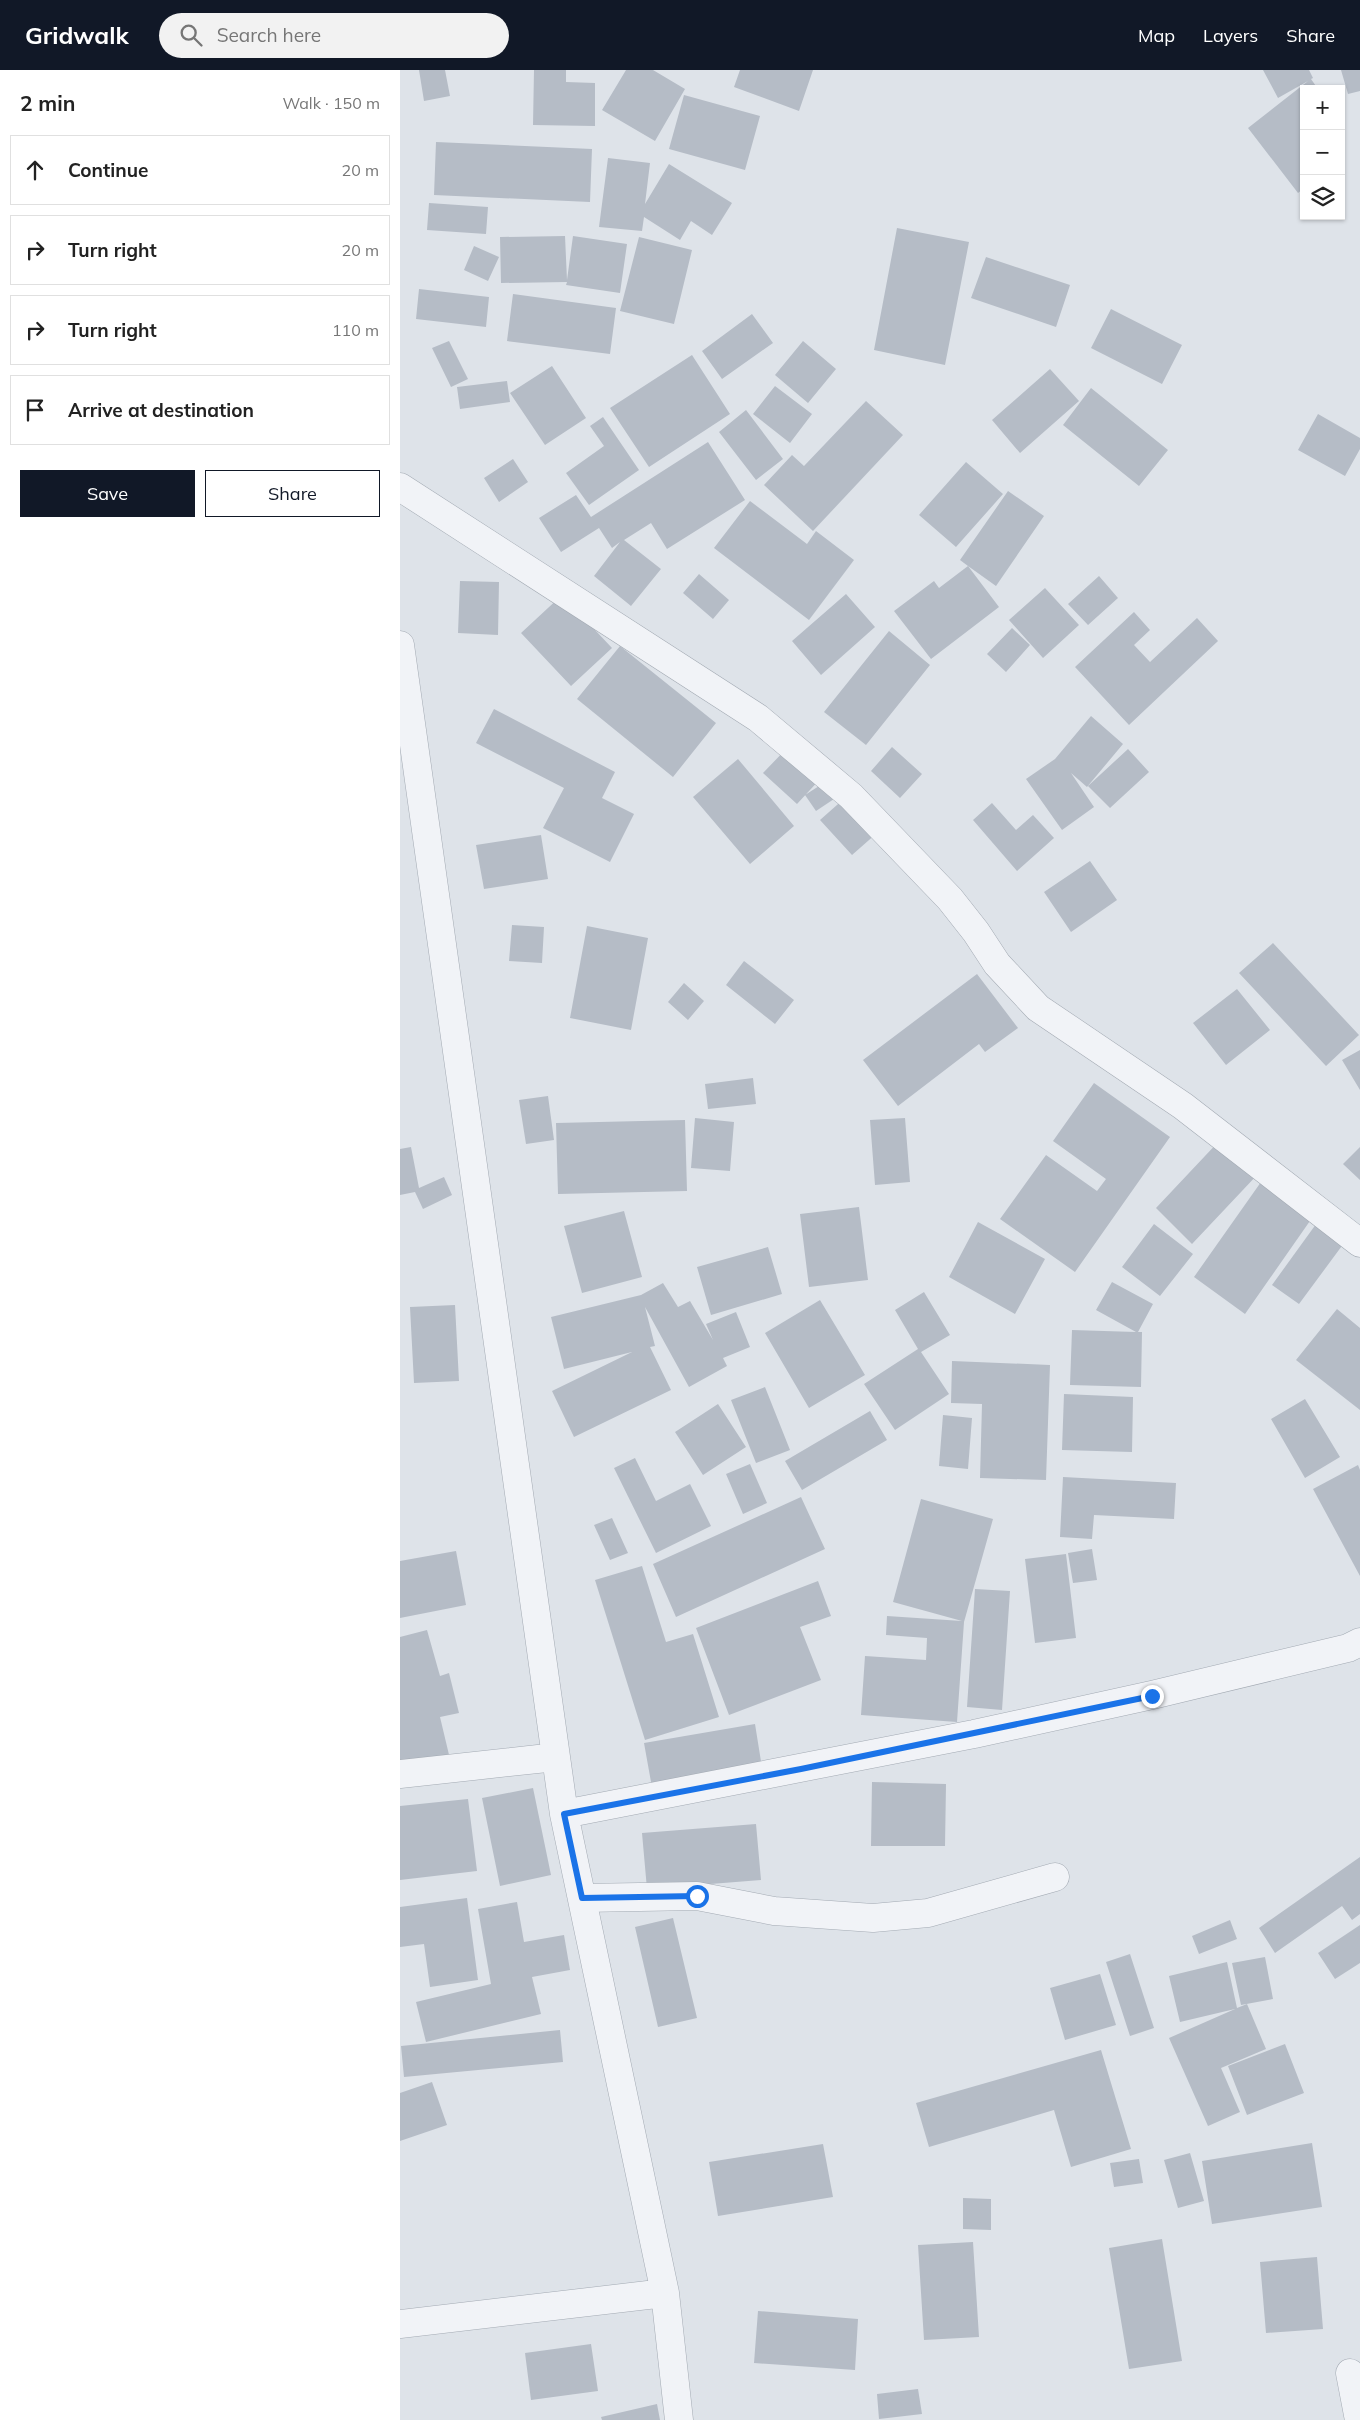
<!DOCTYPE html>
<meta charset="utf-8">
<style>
:root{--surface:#fff;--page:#f2f2f2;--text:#222;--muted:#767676;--line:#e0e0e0;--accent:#111827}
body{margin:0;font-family:Mulish,sans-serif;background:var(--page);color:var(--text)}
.controls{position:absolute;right:15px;top:15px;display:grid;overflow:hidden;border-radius:0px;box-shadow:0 1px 4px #0004}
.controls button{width:45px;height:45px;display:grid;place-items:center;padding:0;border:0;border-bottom:1px solid var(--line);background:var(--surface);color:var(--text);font:25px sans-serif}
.stop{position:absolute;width:15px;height:15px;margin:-11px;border:4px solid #1a73e8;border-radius:50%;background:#fff}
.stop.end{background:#1a73e8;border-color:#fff;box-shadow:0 1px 5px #0008}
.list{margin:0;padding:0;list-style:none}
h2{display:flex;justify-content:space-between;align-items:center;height:65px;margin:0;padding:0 20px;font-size:21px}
h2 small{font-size:16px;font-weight:400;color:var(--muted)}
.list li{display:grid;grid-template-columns:32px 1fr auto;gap:15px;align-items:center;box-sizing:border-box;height:70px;margin:0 10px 10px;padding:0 10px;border:1px solid var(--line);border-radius:0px}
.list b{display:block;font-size:19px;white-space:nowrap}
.list em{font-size:16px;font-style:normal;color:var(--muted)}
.actions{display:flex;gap:10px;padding:15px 20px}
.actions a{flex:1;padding:11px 0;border:1px solid var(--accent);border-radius:0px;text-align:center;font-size:18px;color:var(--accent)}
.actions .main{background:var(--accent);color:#fff}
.icon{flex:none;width:28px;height:28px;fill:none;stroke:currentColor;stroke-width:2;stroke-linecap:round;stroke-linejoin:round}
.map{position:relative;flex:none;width:960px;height:2350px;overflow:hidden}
header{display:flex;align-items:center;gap:30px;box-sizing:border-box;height:70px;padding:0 25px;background:var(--accent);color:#fff}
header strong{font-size:24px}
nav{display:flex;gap:28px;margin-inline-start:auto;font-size:18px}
.search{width:350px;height:45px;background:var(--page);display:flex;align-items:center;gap:12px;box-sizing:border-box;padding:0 18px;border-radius:28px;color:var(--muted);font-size:19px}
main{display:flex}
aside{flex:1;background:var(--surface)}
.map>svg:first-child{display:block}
.building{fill:#b5bcc6}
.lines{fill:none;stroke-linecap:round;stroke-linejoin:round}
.minor-casing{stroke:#a3aab3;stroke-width:29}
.minor{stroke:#f1f3f7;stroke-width:28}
.route{stroke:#1a73e8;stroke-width:6}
</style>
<header>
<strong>Gridwalk</strong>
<div class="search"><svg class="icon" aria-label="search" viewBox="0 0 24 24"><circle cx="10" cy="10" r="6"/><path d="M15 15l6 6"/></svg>Search here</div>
<nav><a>Map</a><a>Layers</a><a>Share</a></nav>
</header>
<main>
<aside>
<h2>2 min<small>Walk · 150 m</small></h2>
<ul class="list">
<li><svg class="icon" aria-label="ahead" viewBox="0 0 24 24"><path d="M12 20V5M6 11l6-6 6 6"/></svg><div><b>Continue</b></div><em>20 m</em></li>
<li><svg class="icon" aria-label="right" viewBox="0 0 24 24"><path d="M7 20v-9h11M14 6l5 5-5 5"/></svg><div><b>Turn right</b></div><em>20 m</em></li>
<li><svg class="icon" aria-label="right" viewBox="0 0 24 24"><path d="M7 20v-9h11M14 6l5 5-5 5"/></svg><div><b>Turn right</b></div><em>110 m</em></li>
<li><svg class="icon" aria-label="arrive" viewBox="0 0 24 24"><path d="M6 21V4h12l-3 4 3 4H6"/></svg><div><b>Arrive at destination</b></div></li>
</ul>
<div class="actions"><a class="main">Save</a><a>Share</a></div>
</aside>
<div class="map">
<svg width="960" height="2350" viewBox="0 0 960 2350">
<rect width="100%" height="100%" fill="#dee3e9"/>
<path class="building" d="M19,0H45L50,26L24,31Z
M134,0H166V12L195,13V56L133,55Z
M226,0H253L285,19L255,71L202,40Z
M340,0H413L399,41L334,17Z
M863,0H909L913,8L911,9L918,19H904V77L901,79L904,83V118L898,123L848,58L908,11L878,28Z
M941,0H960V21L948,24Z
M284,25L360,46L345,100L269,79Z
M36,72L192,79L190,132L34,125Z
M208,88L250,93L245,134L269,94L332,133L312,165L291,151L280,170L244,147L242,161L199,157Z
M29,133L88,137L86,164L27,160Z
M497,158L569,172L545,295L474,280Z
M165,166L167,210L173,166L227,174L220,223L166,215L167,212L101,213L100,167Z
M239,167L292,180L274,254L220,241Z
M74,176L99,187L88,211L64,200Z
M586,187L670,215L656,257L571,228Z
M19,219L89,227L86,257L16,249Z
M113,224L216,238L210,284L107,271Z
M711,239L782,275L762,314L691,278Z
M352,244L373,273L322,309L302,281Z
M49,271L68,309L51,317L32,278Z
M403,271L436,299L408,333L375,305Z
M292,285L330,344L249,397L210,338Z
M152,296L186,348L145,375L110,323Z
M650,299L679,331L620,383L592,350Z
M107,311L110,332L60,339L57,317Z
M375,316L412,344L390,373L353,344Z
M691,318L768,380L739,416L663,355Z
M466,331L503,365L413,461L364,415L392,385L404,396Z
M346,340L383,389L356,410L319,362Z
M918,344L960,368V379L945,406L898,380Z
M203,347L239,400L189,435L166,403L204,376L190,356Z
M308,372L345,430L267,479L251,453L224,470L261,499L231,536L194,506L220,472L212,478L199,458L161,482L139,448L176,425L191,447Z
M113,389L128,412L99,432L84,408Z
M566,392L603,424L556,477L519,445Z
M608,421L644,446L596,516L568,496L599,537L531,589L494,541L534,511L539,518L568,496L560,490Z
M350,431L407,474L416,461L454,490L409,550L314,478Z
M299,504L329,530L313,549L283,523Z
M699,506L718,528L688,555L668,534Z
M60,511L99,512L98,565L58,563Z
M645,518L679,555L643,588L609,550Z
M446,524L475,557L421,605L392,571Z
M162,525L212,578L171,616L121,563Z
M734,542L750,560L734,575L750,592L797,548L818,571L729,655L675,597Z
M612,558L630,575L606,602L587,584Z
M489,561L530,595L466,675L424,642Z
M220,576L316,653L273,707L177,629Z
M94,639L215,702L202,728L234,744L210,792L143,758L164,718L76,673Z
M691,646L723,674L687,717L671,703L694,737L662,760L626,709L655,689Z
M389,676L422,707L397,734L363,703Z
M492,677L522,704L500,728L471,701Z
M728,679L749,702L710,738L688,716Z
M338,689L394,756L350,794L293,727Z
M430,709L440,725L416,741L405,725Z
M446,727L477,763L452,785L420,750Z
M592,733L616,760L633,745L654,768L617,801L573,750Z
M141,765L148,809L84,819L76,775Z
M690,791L717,830L671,862L644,822Z
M112,855L144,857L142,893L109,891Z
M187,856L248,868L231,960L170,948Z
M873,873L959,965L926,996L839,903Z
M344,891L394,930L375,954L326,915Z
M577,904L618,958L585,982L579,974L498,1036L463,990Z
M284,913L304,931L288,950L268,932Z
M837,919L870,960L826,995L793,953Z
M960,980V1020L942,990Z
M353,1008L356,1034L308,1039L305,1014Z
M694,1013L770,1067L675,1202L600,1149L646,1085L697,1121L706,1109L653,1071Z
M148,1026L154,1070L126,1074L119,1030Z
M295,1048L334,1052L330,1101L291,1098Z
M505,1048L510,1112L475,1115L470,1050Z
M285,1050L287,1121L158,1124L156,1053Z
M821,1069L858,1104L792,1174L756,1138Z
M11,1077L19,1118L44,1107L52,1125L23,1139L15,1122L0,1125V1079Z
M960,1077V1110L943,1094Z
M861,1112L912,1148L845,1244L794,1207Z
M459,1137L468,1210L409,1217L400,1144Z
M224,1141L242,1207L182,1223L164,1156Z
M919,1150L947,1169L899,1234L872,1215Z
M578,1152L645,1189L615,1244L549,1207Z
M754,1154L793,1184L760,1226L722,1197Z
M368,1177L382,1224L311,1245L297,1197Z
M712,1212L753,1234L738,1262H742L741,1317L670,1315L672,1260L736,1262L696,1240Z
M263,1213L278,1237L290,1231L313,1270L306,1254L336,1242L350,1277L323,1288L327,1296L289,1317L245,1237L255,1276L250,1277L271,1320L174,1367L152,1321L232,1282L164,1299L151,1247L241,1225Z
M524,1222L550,1265L521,1282L549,1324L495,1360L464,1314L518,1279L495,1240Z
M420,1230L465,1305L409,1338L365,1263Z
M55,1235L59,1311L14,1313L10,1237Z
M937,1239L960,1258V1340L896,1290Z
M552,1291L650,1295L646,1410L580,1408L582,1334L551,1333Z
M365,1317L390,1380L356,1393L331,1330Z
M664,1324L733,1327L732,1382L662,1380Z
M905,1329L940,1387L905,1408L871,1349Z
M318,1334L346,1377L303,1405L275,1362Z
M470,1341L487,1370L402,1420L385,1391Z
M543,1345L572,1348L568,1399L539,1396Z
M235,1388L256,1431L290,1414L311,1456L256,1483L214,1398Z
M350,1394L367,1433L343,1444L326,1404Z
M958,1395L960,1400V1506L913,1419Z
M663,1407L776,1413L774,1449L694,1445L692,1469L660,1467Z
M401,1427L425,1479L276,1547L253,1494Z
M521,1429L593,1449L564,1552L557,1652L461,1645L465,1586L526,1590L527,1568L486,1565L487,1546L562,1551L493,1532Z
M212,1448L228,1483L210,1490L194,1455Z
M692,1479L697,1510L673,1513L668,1483Z
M56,1481L66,1535L0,1548V1491Z
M666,1484L676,1568L635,1573L625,1489Z
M242,1496L266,1572L293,1564L319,1647L245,1670L195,1510Z
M418,1511L431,1546L400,1557L421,1610L329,1645L296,1558Z
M575,1519L610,1521L602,1640L567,1637Z
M27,1560L40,1606L49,1603L59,1643L40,1647L50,1689L0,1702V1567Z
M355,1654L363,1704L253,1723L244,1673Z
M472,1712L546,1714L545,1776H471Z
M133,1718L151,1805L100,1816L82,1728Z
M68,1729L77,1801L0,1810V1736Z
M356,1754L361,1810L247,1819L242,1763Z
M960,1787V1844L952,1850L942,1836L875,1883L859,1858Z
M67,1828L78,1910L30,1917L24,1874L0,1877V1837Z
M117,1832L124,1872L164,1865L170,1900L132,1907L141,1944L26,1972L16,1932L91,1914L78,1839Z
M273,1848L297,1948L258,1957L235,1857Z
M830,1850L837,1869L799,1884L792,1866Z
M960,1855V1893L935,1909L918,1883Z
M730,1884L754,1958L730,1966L706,1892Z
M865,1887L873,1929L841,1935L832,1893Z
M827,1892L837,1938L847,1934L866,1979L821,1998L840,2042L808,2056L769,1968L835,1939L780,1952L769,1906Z
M700,1904L716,1955L665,1970L650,1918Z
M160,1960L163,1992L4,2007L1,1976Z
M885,1974L904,2023L847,2045L828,1996Z
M701,1980L731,2079L671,2097L654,2040L529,2077L516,2033Z
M32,2012L47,2055L0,2071V2023Z
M912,2073L922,2137L812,2154L802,2091Z
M423,2074L433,2127L318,2146L309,2092Z
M790,2083L804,2131L778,2138L764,2090Z
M739,2089L743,2113L714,2117L710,2093Z
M563,2128L591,2129V2160L563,2159Z
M762,2169L782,2291L729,2299L709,2178Z
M573,2172L579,2267L524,2270L518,2175Z
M917,2187L923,2259L866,2263L860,2192Z
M358,2241L458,2249L455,2300L354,2293Z
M191,2274L198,2321L131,2330L125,2283Z
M518,2319L522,2344L479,2349L477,2324Z
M257,2334L260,2350H202L201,2347Z"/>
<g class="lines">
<defs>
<path id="minor" d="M0,417L358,648L451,726L550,829L576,862L597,894L638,938L783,1036L960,1173
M0,575L164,1744L265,2223L279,2350
M0,1704L156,1687
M164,1744L574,1664L752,1625L948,1578L960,1572
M182,1828L297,1826L374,1841L473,1848L528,1843L655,1807
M0,2254L265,2223
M950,2303L959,2350"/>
</defs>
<use href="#minor" class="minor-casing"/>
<use href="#minor" class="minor"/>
</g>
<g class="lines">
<path class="route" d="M297,1826L182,1828L164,1744L401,1699L752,1626"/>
</g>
</svg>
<div class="controls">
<button>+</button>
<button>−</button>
<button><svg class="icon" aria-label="layers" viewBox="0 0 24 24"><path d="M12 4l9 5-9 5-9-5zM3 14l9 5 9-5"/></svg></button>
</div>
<div class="stop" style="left:297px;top:1826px"></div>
<div class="stop end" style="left:752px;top:1626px"></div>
</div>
</main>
